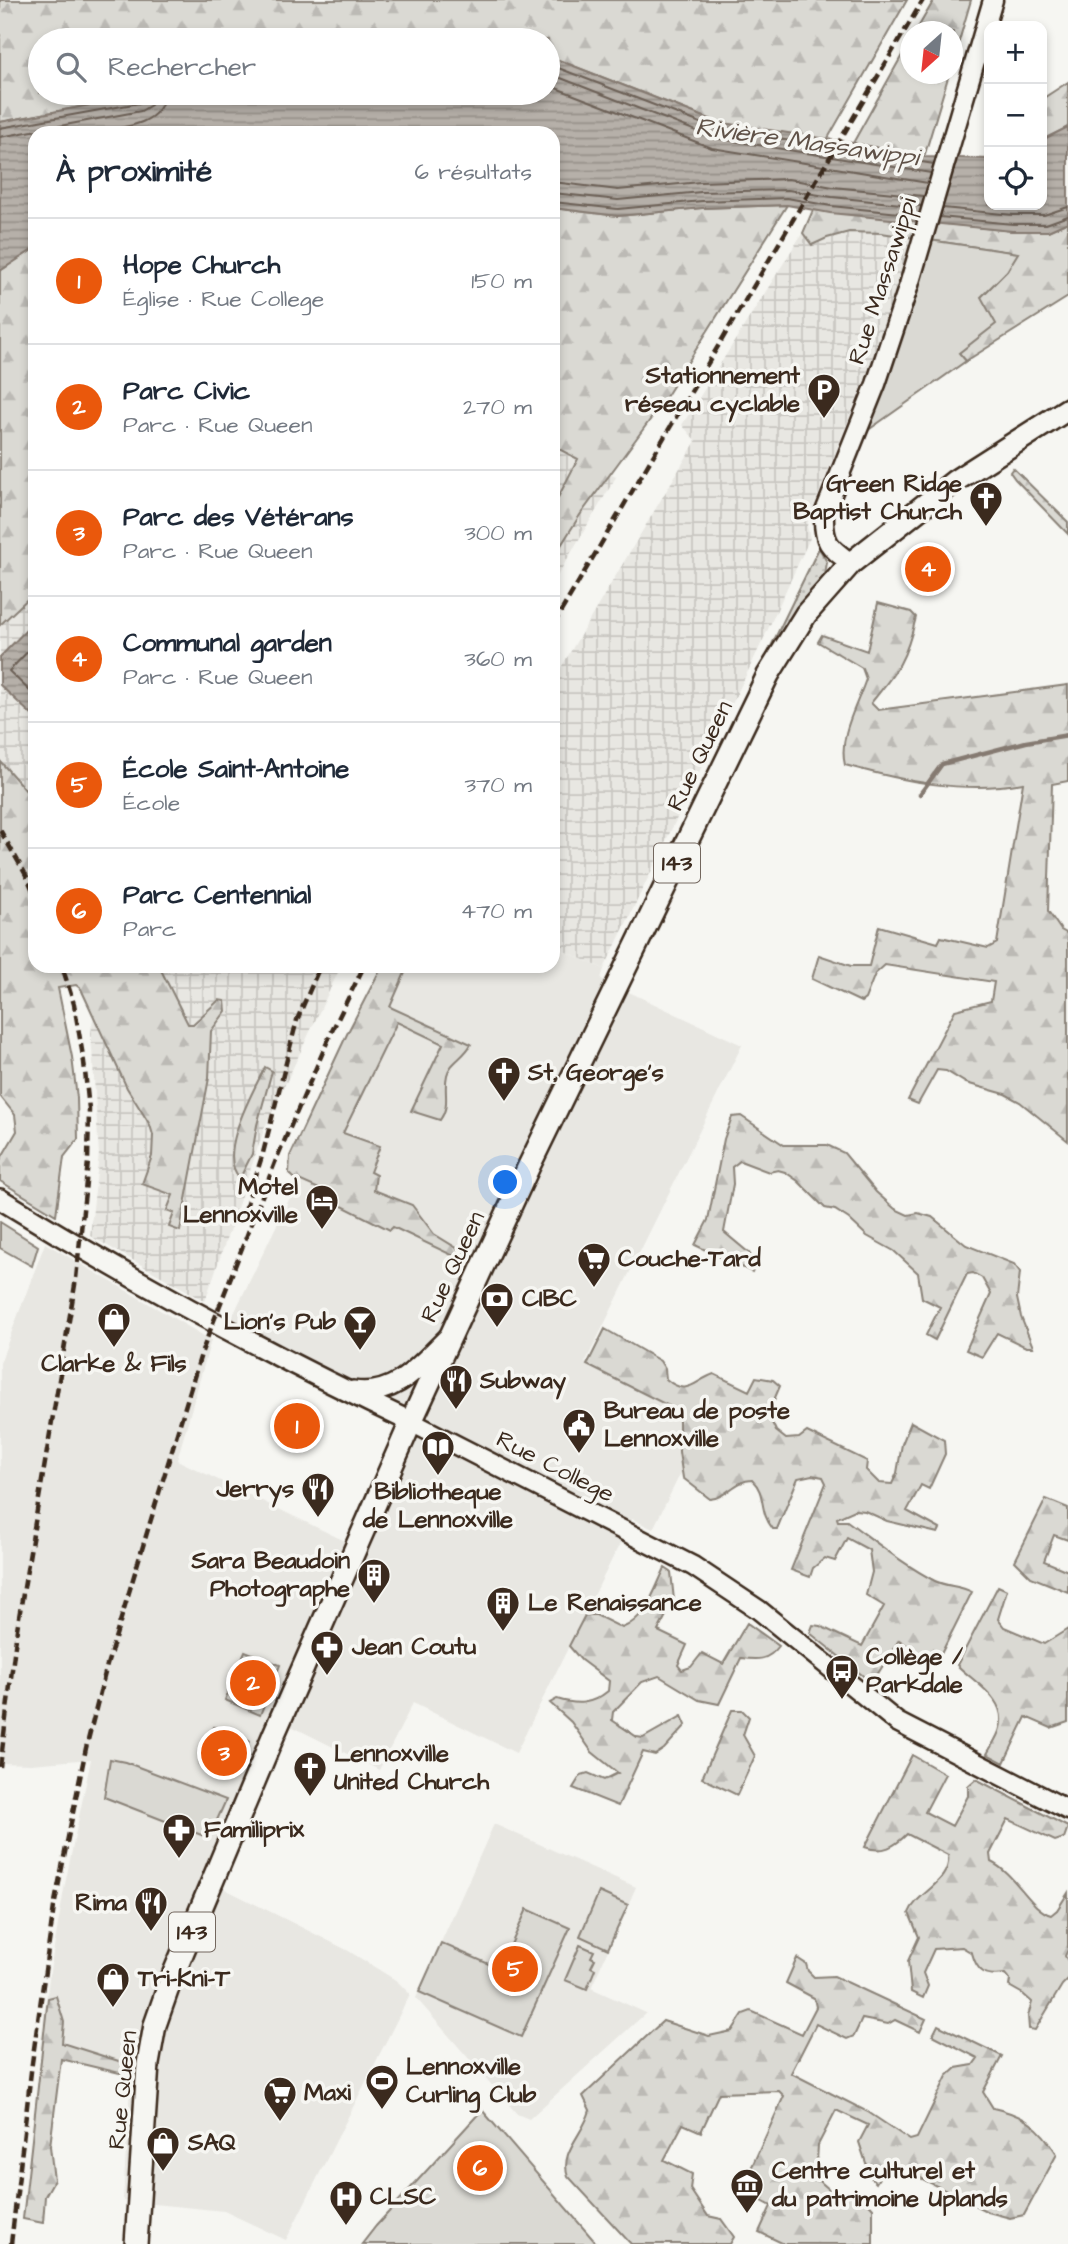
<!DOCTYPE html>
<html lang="fr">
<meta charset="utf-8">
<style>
:root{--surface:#fff;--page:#f6f6f7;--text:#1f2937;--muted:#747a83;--line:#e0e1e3;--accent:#ea580c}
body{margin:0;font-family:"Architects Daughter",sans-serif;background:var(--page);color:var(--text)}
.controls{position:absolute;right:21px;top:21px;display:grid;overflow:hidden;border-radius:14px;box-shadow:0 4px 10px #0003}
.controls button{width:63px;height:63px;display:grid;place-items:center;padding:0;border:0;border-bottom:2px solid var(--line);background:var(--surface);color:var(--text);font:35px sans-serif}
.compass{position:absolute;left:900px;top:21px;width:63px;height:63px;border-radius:50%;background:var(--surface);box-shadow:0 4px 10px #0003;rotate:207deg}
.you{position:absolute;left:506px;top:1183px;width:24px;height:24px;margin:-18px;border:5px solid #fff;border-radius:50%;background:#1a73e8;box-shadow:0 0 0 10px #1a73e833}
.badge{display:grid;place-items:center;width:46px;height:46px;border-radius:50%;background:var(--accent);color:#fff;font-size:23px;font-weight:700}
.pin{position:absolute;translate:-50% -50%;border:4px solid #fff;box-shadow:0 2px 7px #0006}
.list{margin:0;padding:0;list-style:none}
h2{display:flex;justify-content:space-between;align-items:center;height:91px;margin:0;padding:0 28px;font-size:30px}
h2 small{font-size:23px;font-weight:400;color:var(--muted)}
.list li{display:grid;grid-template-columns:46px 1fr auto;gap:21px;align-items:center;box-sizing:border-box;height:126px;padding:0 28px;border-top:2px solid var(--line)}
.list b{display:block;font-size:26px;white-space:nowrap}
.list p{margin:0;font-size:23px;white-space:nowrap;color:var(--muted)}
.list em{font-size:23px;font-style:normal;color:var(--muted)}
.icon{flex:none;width:38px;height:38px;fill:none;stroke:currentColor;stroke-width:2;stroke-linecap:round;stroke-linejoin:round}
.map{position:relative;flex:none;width:1068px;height:2244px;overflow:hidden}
.search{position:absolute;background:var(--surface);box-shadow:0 4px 10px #0003;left:28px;top:28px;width:532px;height:77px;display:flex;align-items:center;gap:18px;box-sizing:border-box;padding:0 24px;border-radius:38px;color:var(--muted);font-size:26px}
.panel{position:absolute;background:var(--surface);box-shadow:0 4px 10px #0003;left:28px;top:126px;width:532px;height:847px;border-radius:21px}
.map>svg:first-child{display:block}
.built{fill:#e8e7e2}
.industrial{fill:url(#industrial-grid)}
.grass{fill:url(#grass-dots);stroke:#8a8278;stroke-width:2}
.forest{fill:url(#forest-firs);stroke:#8a8278;stroke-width:2}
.green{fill:#dad9d3;stroke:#8a8278;stroke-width:2}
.water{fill:url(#water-rules);stroke:#857a71;stroke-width:2}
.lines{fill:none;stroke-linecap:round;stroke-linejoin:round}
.shore{stroke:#6c6056;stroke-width:2}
.stream{stroke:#857a71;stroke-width:4.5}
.tertiary-casing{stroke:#3b2a1e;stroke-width:23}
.secondary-casing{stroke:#3b2a1e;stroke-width:24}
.primary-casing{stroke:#3b2a1e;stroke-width:26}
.tertiary{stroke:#f6f6f2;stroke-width:18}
.secondary{stroke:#f6f6f2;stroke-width:19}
.primary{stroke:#f6f6f2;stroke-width:21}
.rail{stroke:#3b2a1e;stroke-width:4.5;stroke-dasharray:10 5;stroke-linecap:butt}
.labels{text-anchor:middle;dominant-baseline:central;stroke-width:7;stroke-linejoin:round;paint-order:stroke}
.shield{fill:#f6f6f2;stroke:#73675e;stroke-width:2}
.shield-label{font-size:23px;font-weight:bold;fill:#3b2a1e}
.street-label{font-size:24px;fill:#3b2a1e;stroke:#f6f6f2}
.poi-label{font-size:24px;font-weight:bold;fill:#3b2a1e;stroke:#f6f6f2;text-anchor:start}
.water-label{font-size:26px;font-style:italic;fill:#605248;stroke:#f6f6f2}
</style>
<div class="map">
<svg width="1068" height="2244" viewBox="0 0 1068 2244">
<defs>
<pattern id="industrial-grid" width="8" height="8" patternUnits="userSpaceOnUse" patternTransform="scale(1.75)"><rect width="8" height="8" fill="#e8e7e2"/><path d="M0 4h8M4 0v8" fill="none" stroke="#c8c6c1"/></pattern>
<pattern id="grass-dots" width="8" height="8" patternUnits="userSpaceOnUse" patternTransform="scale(1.75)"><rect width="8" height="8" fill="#dad9d3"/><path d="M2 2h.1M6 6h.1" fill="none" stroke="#bcbab5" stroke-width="1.8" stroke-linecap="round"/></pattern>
<pattern id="forest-firs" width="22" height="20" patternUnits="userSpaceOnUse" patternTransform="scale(1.75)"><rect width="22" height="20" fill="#dad9d3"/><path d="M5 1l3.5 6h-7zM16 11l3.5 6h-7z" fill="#bcbab5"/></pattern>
<pattern id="water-rules" width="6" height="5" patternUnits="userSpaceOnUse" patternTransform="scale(1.75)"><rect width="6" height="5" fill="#b6b0a9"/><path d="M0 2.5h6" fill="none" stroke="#958f89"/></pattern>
</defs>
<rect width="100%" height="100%" fill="#f6f6f2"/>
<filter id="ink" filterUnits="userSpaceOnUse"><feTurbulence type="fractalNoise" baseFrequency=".0143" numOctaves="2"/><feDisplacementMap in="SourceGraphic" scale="14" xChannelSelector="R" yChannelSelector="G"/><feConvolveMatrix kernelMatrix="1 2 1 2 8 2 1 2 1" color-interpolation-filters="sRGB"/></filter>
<g filter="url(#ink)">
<path class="built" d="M553,946L604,969L601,979L742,1045L585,1363L705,1424L653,1529L632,1519L516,1753L413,1703L379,1770L289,1725L223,1888L347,1950L397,1981L410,1994L286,2240L224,2211L123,2201L131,2069L40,2048L50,1971L65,1884L91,1759L31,1764L0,1763V1363L45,1243L211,1340L177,1460L349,1543L401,1426L223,1336L402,966H553Z
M494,1824L636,1887L591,1988L646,2013L529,2119L517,2114L416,1998Z"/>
<path class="industrial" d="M810,221L917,233L866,376L809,518L807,526L810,538L763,640L604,969L553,946V681L696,441L682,425Z
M553,446L616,477L553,583Z
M35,592V801L0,761V625Z
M100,966H341L265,1127L205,1301L90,1236L99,1154L91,1033Z"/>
<path class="grass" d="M819,548L827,562L825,575L781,633L761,667Z"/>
<path class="forest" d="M0,0H907L827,140L717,122L548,56V40H483L465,37L415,36L392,40H40V93H154L0,122Z
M934,0H971L953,62V32L916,31Z
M910,41L911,74H949L924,157L853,143Z
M1068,82V127L1042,140V99Z
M787,205L661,405L580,515L553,558V507L578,459L553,446V208L618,216L702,208Z
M813,210L1013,231H1048L1068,222V297L966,361L959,353L981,297L1007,271L1017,253L881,233L849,232L827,238L812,245L803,233Z
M35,248V592L0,625V271Z
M1013,468L1068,522V534L1015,479L1010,472Z
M878,603L911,612L916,617C906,660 898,670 871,703L878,710L1068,685V781L1052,784L1048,911L1061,930L1068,934V1141L1020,1102L1005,1094L966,1083L946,1071L937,1070L918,1104L908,1100L955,1010L991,1001L994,982L885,965L875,974L865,999L861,1002L812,979L819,955L851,966H869L879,926L938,943L941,937L988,948L997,943L1023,783C963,794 903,781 845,765C838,736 857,706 866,679L862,668L818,642L822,635L867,651Z
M0,761L35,801V966H159L188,1024H193L219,1000L225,1001L226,1011L211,1031L209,1078L180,1231L169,1227L174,1213L167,1210L173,1195L142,1184L152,1156L153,1135L150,1125L127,1088L81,989L76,985L58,988L72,1057L77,1098L78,1139L64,1157L56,1215L0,1181V1160L17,1131L15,1115L0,1096Z
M382,966H408L390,1007L471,1044C465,1057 450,1062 447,1075C443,1092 451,1105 440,1120L411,1111L443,1044L397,1022L343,1133L380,1146L370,1172L376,1175L374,1190L412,1205L434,1234L463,1252L460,1259L393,1227L390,1230L334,1202L326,1192L294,1178L289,1173L290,1156L348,1032Z
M265,1067L272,1071L257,1125L252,1154L240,1178C216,1155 253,1092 265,1067Z
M741,1116L784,1145H827L844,1153L876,1192L895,1209L908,1215L918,1213L932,1217L966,1245L1014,1264L1020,1272L1017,1298L1021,1317L1033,1347H1026L997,1333L982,1357L966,1350L991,1294L982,1278L973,1273L967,1274L935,1340L926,1335L940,1307L922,1298L918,1273L894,1251L867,1236L849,1219L835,1210L825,1208L798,1181L785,1172L778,1170L769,1172L740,1161L732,1167L733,1184L724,1232L749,1253L756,1264L752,1272L695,1245L708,1220L724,1139L732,1117Z
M605,1329L660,1361L665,1369L666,1379C688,1398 695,1380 714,1374L749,1391L756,1377L773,1380L780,1386L768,1414L776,1431L786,1439L799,1438L807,1432L867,1461L866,1470L879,1483L892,1484L897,1473L902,1444L911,1422L944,1440L945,1454L929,1489L921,1485L907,1511L940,1529L938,1533L887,1521L865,1511L855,1510L837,1518L838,1521H847C876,1542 904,1565 935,1581C947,1587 960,1585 972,1592L936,1664H929L925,1658L899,1640L872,1683L810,1633L813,1625L820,1626L862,1646L884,1606L866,1595L872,1572L869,1550L847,1538L835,1561L825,1558L813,1568L810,1577L791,1570L826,1483L823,1477L812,1475L798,1478L777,1529H773C758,1511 767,1494 752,1480C735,1480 726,1498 710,1499L683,1478L679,1452V1420L669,1406L587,1365Z
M1046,1499L1068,1508V1540L1054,1535L1044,1561L1068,1571V1592L1031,1577L1015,1561Z
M665,1568L671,1572L674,1600L658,1631L687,1645L678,1665L682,1670L691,1667L702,1653L723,1664L747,1623L779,1646C768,1661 757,1660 741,1658L719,1704L699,1700L659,1676L642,1682L613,1712L612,1720L637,1737L643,1738L682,1716L686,1725L664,1749L655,1755L643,1752L618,1806L573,1788L581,1775L588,1773L604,1780L618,1773L592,1752L571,1722L550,1703L557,1699C577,1705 591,1705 608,1691L609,1681L581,1660L569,1646L585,1615H596L622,1628C647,1618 654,1590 665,1568Z
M998,1586L1007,1590L998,1619L1004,1627L1044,1644L1068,1629V1722L1051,1728L1026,1717L1004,1763L987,1754C991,1746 998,1737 1000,1728C1008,1699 973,1682 957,1665Z
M732,1710H742L749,1717L743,1735L755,1756L737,1795L702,1778Z
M912,1755L945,1774L925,1812L952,1826L968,1796V1786L976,1779L1068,1827L1064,1838L1055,1841L1008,1819L990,1854L991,1862C1016,1874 1030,1909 1051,1915L1057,1910L1068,1893V1950L1065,1956L1068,1961V1979L1062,1985L1035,2030L1029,2029L1028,2016L1032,2002L1023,1994L1009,1986L1010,1980L1005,1974C985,1977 977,1972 972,1953L962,1947L934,1949L923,1973L928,1986L923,1998L911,1992L908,1961L919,1937L909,1913C917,1892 952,1882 948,1855L907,1834C895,1846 883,1854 865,1847Z
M797,1958L806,1964L808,1971L814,1977L834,1976L926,2019L920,2032L895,2020L888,2024L862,2019L854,2036L847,2039L816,2024L791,2073L868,2112L910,2140L917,2138L947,2076L956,2068L973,2065L978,2058L933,2035L938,2025L1002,2056L983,2092L993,2108C1025,2115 1040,2127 1057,2154L1024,2215L1010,2218L988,2212L897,2166L891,2174L883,2171L876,2183L871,2178L859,2142L868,2125L836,2110L818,2145L816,2178L830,2190L863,2197L873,2208V2244H784L759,2232L771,2206L746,2192L743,2186L784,2096L779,2091L719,2093L701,2132L683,2124L664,2160L692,2174L690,2189L708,2216L721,2219L734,2237L730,2244H631L568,2176C559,2152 584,2134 590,2110L583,2096L663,2021L709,2036L732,2031L743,2014L751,2011L802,2034L816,2007L814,1998L786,1983Z
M56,1996L64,2022L62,2043L125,2063L124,2074L61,2059L50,2146L54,2180L45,2196L43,2223L23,2219L48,1998Z"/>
<path class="green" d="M929,240L1018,253L1007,271L981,297L996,324L959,353L966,361L867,431Z
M931,547L950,571L925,590L907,567Z
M0,1222L38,1246L32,1266L0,1248Z
M245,1651L280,1665L260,1715L225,1700Z
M214,1727L249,1741L234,1778L199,1764Z
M110,1759L125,1762L226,1800L209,1838L104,1797Z
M599,1892L628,1905L608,1949L580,1936Z
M527,1909L570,1928L521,2037L419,1992L441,1943L500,1969Z
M580,1945L594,1951L591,1957L595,1959L591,1967L595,1969L587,1989L565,1980Z
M482,2110L597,2244H362L376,2226Z"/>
<path class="water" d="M548,56L717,122L853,143L924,157L989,159V205H1042V140L1068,127V222L1048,231H1012L830,213L787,205L702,208L618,216L553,208V133H35V248L0,271V122L154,93H548Z
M35,621V718L0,685V657Z"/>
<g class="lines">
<path class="shore" d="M548,64L716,129L934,164
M548,73L714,138L931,173
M548,85L712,148L928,183
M0,128L139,103L144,99L145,93
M86,133C113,128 163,129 164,93
M0,137L141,111L151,105L154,93
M553,182L618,190L700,182L788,179L833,187L924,196
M553,193L618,200L701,192L788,190L832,197L921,206
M553,202L618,209L702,201L787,198L831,206L919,215
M943,208L1013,215H1044L1068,207
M940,217L1013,224H1046L1068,216
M35,644L9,671L35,696"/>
<path class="stream" d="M920,794L942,764L1026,742L1068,735"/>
<defs>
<path id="tertiary" d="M851,563C829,547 823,543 824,514L876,384L909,285L993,0
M411,1422L693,1566L759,1610L897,1722L1068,1810"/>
<path id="secondary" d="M0,1199C133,1281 270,1355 411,1422
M353,1391C397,1398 421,1363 450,1336"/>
<path id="primary" d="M136,2244L148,2064L155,2025L169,1985L274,1734L411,1422L529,1166L768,675L806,614L851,563L955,481L1068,409"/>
</defs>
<use href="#tertiary" class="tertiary-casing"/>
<use href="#secondary" class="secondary-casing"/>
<use href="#primary" class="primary-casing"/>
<use href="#tertiary" class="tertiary"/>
<use href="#secondary" class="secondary"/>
<use href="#primary" class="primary"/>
<path class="rail" d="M553,625L923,0
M0,830L26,875L35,895
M245,1210L263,1153L297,1020L320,966
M0,1767L17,1629L76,1279L88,1162L89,1109L84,1062L74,1004L62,966
M11,2244L32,2063L54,1907L86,1748L107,1665L201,1354L276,1160L332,1031L364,966"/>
</g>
</g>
<defs>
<symbol id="parking-pin" viewBox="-11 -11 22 30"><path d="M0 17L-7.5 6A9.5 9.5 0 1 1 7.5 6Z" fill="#3b2a1e" stroke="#f6f6f2"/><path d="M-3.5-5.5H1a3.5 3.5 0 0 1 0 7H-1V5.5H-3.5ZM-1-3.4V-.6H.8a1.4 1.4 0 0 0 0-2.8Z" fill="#fff"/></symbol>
<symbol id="church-pin" viewBox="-11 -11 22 30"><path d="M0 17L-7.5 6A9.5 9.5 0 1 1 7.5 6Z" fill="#3b2a1e" stroke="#f6f6f2"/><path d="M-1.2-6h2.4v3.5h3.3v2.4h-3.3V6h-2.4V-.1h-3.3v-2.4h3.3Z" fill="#fff"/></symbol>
<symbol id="hotel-pin" viewBox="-11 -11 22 30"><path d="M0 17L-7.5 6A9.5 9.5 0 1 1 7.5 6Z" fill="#3b2a1e" stroke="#f6f6f2"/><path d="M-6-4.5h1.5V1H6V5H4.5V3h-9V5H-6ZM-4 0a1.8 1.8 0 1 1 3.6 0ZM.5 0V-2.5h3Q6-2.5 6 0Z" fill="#fff"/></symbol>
<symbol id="supermarket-pin" viewBox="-11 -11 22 30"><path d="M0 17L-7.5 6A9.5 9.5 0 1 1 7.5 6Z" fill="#3b2a1e" stroke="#f6f6f2"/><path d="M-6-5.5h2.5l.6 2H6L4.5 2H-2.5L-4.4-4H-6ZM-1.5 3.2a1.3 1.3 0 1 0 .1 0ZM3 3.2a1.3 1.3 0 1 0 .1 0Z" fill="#fff"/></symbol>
<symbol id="bank-pin" viewBox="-11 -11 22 30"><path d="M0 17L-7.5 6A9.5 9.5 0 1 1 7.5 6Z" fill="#3b2a1e" stroke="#f6f6f2"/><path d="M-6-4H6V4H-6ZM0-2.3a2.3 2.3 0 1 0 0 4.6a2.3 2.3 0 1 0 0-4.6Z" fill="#fff"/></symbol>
<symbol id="shop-pin" viewBox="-11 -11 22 30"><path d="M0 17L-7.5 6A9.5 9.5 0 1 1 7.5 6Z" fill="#3b2a1e" stroke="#f6f6f2"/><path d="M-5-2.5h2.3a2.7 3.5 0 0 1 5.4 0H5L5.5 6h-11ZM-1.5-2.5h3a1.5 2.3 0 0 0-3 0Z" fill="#fff"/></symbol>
<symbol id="bar-pin" viewBox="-11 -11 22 30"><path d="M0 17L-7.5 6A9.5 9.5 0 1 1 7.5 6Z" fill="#3b2a1e" stroke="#f6f6f2"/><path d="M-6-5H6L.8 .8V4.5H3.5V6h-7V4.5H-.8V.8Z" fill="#fff"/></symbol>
<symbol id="restaurant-pin" viewBox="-11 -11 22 30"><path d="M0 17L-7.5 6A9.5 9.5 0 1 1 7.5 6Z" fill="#3b2a1e" stroke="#f6f6f2"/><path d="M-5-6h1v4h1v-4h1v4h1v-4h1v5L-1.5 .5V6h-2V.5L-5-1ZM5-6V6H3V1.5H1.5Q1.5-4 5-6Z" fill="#fff"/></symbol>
<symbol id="civic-pin" viewBox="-11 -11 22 30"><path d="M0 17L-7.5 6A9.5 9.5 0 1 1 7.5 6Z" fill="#3b2a1e" stroke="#f6f6f2"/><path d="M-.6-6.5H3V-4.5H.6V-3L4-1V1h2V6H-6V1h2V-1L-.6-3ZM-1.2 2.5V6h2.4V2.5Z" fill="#fff"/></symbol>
<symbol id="library-pin" viewBox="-11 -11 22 30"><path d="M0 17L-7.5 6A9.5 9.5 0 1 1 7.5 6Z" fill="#3b2a1e" stroke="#f6f6f2"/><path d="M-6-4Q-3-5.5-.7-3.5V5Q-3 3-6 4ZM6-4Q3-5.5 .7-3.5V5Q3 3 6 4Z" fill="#fff"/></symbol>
<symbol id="building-pin" viewBox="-11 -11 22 30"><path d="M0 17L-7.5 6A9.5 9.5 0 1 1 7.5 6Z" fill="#3b2a1e" stroke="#f6f6f2"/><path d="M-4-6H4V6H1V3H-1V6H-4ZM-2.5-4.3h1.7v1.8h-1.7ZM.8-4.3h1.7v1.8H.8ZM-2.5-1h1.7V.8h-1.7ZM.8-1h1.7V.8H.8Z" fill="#fff"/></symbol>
<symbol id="pharmacy-pin" viewBox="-11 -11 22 30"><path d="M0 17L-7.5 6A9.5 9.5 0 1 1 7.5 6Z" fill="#3b2a1e" stroke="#f6f6f2"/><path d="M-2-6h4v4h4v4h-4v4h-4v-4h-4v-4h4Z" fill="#fff"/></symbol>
<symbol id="bus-pin" viewBox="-11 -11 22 30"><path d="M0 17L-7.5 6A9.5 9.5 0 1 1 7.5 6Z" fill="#3b2a1e" stroke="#f6f6f2"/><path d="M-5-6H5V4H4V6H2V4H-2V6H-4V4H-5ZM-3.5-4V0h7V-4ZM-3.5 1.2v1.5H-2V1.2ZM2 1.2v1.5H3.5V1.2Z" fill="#fff"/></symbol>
<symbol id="stadium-pin" viewBox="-11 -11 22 30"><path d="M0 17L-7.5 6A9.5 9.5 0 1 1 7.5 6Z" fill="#3b2a1e" stroke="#f6f6f2"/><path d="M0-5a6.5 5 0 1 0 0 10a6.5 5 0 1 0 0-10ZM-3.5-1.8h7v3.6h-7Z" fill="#fff"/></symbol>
<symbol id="museum-pin" viewBox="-11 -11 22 30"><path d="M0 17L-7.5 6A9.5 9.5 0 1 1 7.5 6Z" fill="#3b2a1e" stroke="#f6f6f2"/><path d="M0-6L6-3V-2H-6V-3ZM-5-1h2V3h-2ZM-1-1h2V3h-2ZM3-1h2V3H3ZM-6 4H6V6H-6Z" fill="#fff"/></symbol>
<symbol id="hospital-pin" viewBox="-11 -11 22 30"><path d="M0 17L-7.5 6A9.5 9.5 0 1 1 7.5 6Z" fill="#3b2a1e" stroke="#f6f6f2"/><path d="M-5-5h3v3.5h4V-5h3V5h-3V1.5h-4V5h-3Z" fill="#fff"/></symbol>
</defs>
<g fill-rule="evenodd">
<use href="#parking-pin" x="805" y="371" width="38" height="52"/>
<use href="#church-pin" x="967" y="479" width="38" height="52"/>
<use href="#church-pin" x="485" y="1054" width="38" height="52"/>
<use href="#hotel-pin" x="303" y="1182" width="38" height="52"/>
<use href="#supermarket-pin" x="575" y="1240" width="38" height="52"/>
<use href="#bank-pin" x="478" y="1280" width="38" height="52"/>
<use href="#shop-pin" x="95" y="1300" width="38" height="52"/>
<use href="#bar-pin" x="341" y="1303" width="38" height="52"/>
<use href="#restaurant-pin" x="437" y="1362" width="38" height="52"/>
<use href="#civic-pin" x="560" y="1406" width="38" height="52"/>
<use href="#library-pin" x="419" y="1428" width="38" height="52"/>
<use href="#restaurant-pin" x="299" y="1470" width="38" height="52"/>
<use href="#building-pin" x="355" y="1556" width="38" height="52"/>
<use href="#building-pin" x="484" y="1584" width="38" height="52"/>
<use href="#pharmacy-pin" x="308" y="1628" width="38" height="52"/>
<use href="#bus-pin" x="823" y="1652" width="38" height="52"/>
<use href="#church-pin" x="291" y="1749" width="38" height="52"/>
<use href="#pharmacy-pin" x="160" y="1811" width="38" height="52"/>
<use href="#restaurant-pin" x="132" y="1884" width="38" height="52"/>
<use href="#shop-pin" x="94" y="1960" width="38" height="52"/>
<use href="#stadium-pin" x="363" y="2062" width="38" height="52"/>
<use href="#supermarket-pin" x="261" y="2074" width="38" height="52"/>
<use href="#shop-pin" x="144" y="2124" width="38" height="52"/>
<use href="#museum-pin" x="728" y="2166" width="38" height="52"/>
<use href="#hospital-pin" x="327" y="2178" width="38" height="52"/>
</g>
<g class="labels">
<g class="shield">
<rect x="654" y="843.5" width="46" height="39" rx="5"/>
<rect x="169" y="1912.5" width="46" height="39" rx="5"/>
</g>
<g class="shield-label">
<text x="677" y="863">143</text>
<text x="192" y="1932">143</text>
</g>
<g class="street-label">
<text transform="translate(883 281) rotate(-72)">Rue Massawippi</text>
<text transform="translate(700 756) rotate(-64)">Rue Queen</text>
<text transform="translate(453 1267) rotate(-65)">Rue Queen</text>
<text transform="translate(555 1467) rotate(27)">Rue College</text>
<text transform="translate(123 2090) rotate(-84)">Rue Queen</text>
</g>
<g class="poi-label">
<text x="800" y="376" text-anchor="end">Stationnement<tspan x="800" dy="28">réseau cyclable</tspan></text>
<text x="962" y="484" text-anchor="end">Green Ridge<tspan x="962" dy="28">Baptist Church</tspan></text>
<text x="528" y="1073">St. George's</text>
<text x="298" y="1187" text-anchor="end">Motel<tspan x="298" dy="28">Lennoxville</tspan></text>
<text x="618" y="1259">Couche-Tard</text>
<text x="522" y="1299">CIBC</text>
<text x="336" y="1322" text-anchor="end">Lion's Pub</text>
<text x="114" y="1364" text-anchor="middle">Clarke &amp; Fils</text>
<text x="480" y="1381">Subway</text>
<text x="604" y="1411">Bureau de poste<tspan x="604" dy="28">Lennoxville</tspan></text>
<text x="294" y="1489" text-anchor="end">Jerrys</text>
<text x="438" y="1492" text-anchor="middle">Bibliotheque<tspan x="438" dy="28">de Lennoxville</tspan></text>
<text x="350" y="1561" text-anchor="end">Sara Beaudoin<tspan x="350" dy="28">Photographe</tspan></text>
<text x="528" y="1603">Le Renaissance</text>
<text x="352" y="1647">Jean Coutu</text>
<text x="866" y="1657">Collège /<tspan x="866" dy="28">Parkdale</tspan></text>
<text x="334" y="1754">Lennoxville<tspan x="334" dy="28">United Church</tspan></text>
<text x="204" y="1830">Familiprix</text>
<text x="127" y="1903" text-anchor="end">Rima</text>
<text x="138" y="1979">Tri-Kni-T</text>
<text x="406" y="2067">Lennoxville<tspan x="406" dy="28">Curling Club</tspan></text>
<text x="304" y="2093">Maxi</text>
<text x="188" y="2143">SAQ</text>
<text x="772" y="2171">Centre culturel et<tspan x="772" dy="28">du patrimoine Uplands</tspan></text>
<text x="370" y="2197">CLSC</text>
</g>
<g class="water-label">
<text transform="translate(807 142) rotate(8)">Rivière Massawippi</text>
</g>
</g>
</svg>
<div class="controls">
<button>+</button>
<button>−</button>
<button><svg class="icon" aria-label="locate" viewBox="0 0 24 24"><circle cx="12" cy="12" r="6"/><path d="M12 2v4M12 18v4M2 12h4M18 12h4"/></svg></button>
</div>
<svg class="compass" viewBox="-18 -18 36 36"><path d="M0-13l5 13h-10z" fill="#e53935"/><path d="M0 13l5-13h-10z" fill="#747a83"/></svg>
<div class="you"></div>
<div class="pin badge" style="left:297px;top:1426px">1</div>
<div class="pin badge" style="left:253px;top:1683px">2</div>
<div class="pin badge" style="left:224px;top:1753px">3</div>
<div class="pin badge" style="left:928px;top:569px">4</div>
<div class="pin badge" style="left:515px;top:1969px">5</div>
<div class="pin badge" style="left:480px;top:2168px">6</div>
<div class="search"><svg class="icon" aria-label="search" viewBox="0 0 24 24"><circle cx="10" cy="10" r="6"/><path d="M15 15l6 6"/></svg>Rechercher</div>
<section class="panel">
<h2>À proximité<small>6 résultats</small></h2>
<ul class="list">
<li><span class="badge">1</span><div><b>Hope Church</b><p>Église · Rue College</p></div><em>150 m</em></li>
<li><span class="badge">2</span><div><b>Parc Civic</b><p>Parc · Rue Queen</p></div><em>270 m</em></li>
<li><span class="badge">3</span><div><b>Parc des Vétérans</b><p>Parc · Rue Queen</p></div><em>300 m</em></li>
<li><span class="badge">4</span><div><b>Communal garden</b><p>Parc · Rue Queen</p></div><em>360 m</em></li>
<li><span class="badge">5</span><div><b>École Saint-Antoine</b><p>École</p></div><em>370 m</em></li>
<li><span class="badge">6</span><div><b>Parc Centennial</b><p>Parc</p></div><em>470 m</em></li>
</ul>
</section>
</div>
